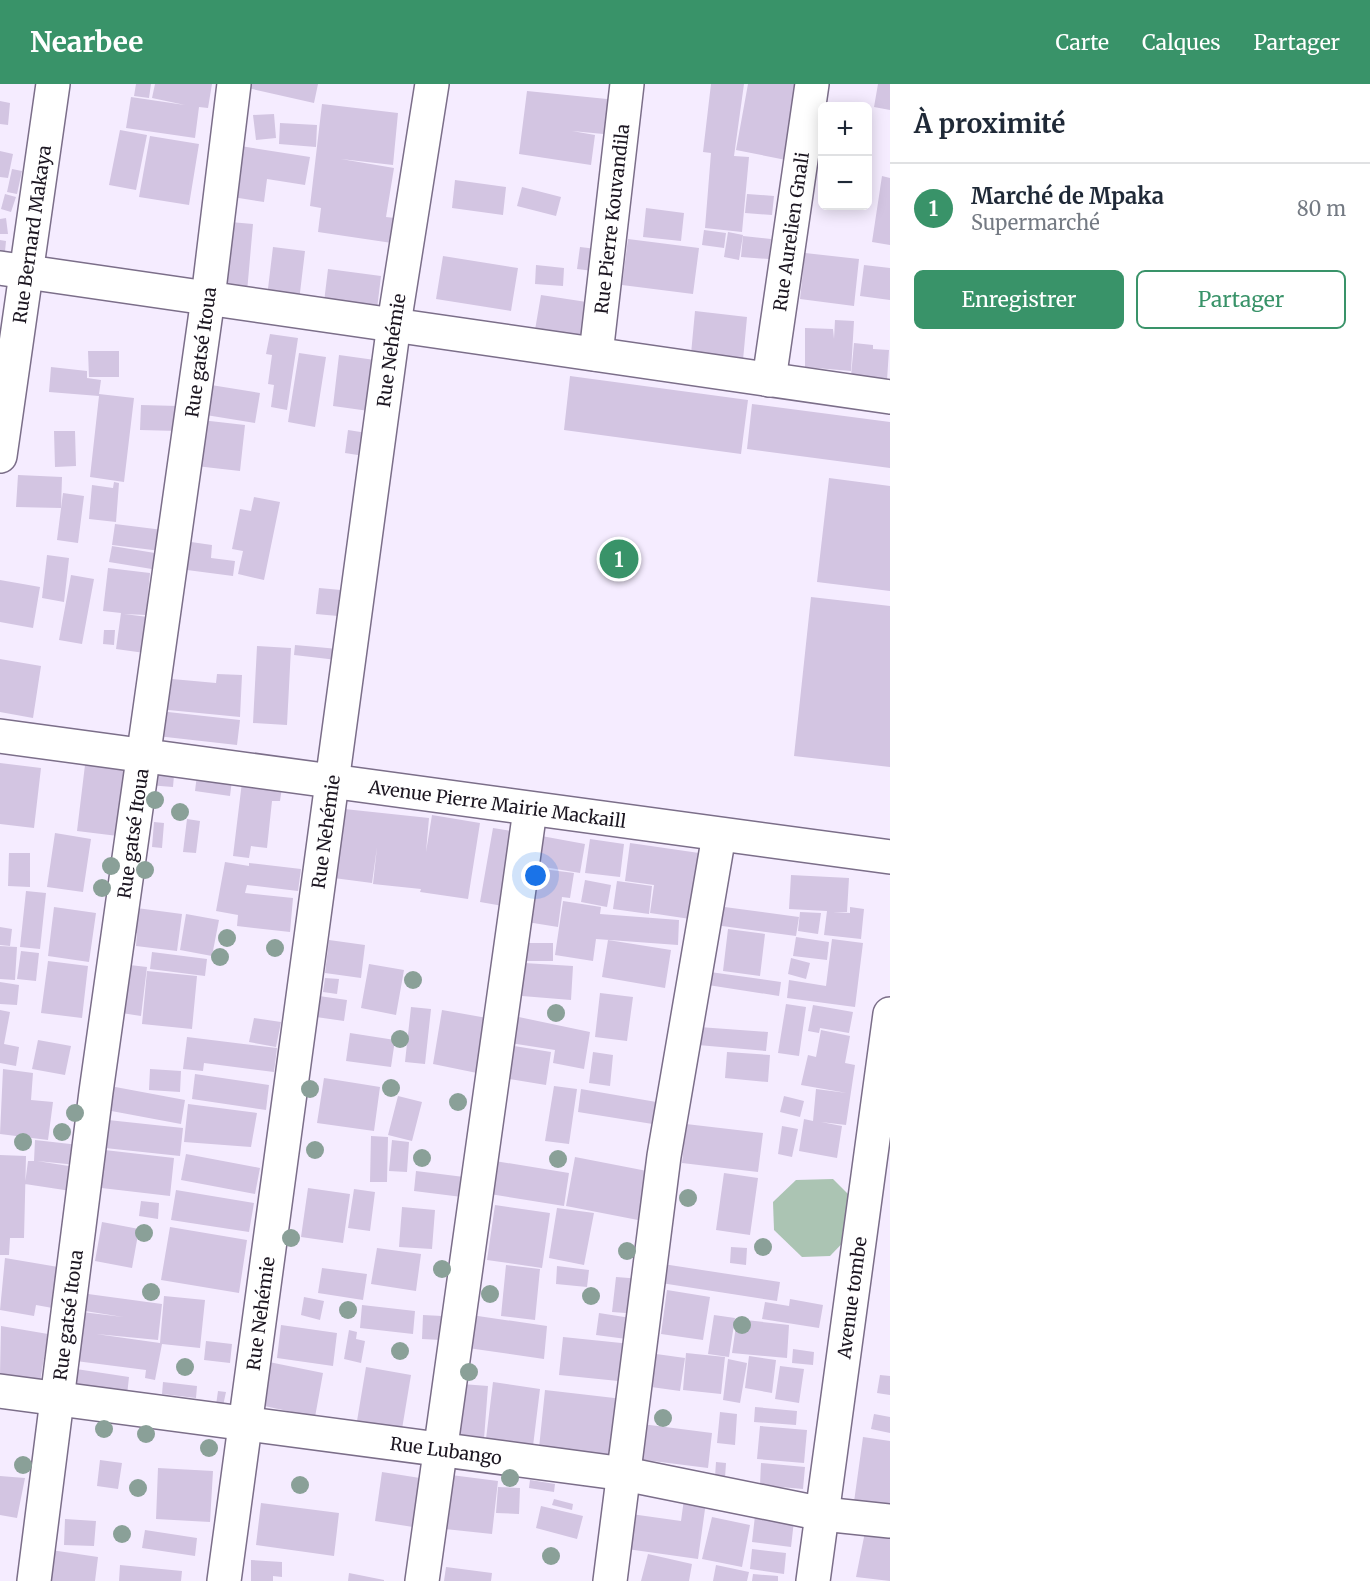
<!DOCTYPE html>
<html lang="fr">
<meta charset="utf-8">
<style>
:root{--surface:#fff;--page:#f6f6f7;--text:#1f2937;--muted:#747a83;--line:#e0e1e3;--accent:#399369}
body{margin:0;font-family:Merriweather,serif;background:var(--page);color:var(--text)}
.controls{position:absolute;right:18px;top:18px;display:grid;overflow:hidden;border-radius:9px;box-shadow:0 3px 15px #0003}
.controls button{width:54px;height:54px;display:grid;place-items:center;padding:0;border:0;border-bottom:2px solid var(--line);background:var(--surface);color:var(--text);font:30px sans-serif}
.you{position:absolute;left:536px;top:792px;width:21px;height:21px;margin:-15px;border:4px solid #fff;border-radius:50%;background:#1a73e8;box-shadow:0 0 0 9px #1a73e833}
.badge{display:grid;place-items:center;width:39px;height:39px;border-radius:50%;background:var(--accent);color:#fff;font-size:20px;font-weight:700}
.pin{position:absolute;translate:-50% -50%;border:3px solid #fff;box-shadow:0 2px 6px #0006}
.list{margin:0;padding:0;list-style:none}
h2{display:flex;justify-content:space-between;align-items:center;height:78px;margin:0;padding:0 24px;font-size:26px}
h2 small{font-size:20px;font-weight:400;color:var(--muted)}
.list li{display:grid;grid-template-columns:39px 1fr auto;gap:18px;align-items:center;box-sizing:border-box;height:90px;padding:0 24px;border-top:2px solid var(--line)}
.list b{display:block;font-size:22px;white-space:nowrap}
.list p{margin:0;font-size:20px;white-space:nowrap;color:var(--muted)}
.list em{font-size:20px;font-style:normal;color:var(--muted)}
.actions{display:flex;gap:12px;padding:18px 24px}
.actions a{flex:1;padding:14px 0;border:2px solid var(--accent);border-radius:9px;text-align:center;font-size:21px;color:var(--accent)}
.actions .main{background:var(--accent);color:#fff}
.map{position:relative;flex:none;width:890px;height:1497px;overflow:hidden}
header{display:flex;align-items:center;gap:36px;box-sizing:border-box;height:84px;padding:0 30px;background:var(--accent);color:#fff}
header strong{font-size:28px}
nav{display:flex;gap:33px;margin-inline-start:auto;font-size:21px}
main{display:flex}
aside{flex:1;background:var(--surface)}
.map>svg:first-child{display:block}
.green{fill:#abc4b3}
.building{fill:#d3c5e2}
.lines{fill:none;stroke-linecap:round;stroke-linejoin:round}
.minor-casing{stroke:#7b6e89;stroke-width:36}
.minor{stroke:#fff;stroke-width:33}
.tree{fill:#8aa098}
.labels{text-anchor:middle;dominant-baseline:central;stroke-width:4.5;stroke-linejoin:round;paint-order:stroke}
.street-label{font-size:18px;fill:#1c1621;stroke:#f5ecff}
</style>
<header>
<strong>Nearbee</strong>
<nav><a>Carte</a><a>Calques</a><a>Partager</a></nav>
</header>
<main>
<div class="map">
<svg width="890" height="1497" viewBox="0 0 890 1497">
<rect width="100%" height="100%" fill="#f5ecff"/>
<path class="green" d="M833,1095L861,1123L856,1145L830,1172L802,1173L774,1146L773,1118L796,1096Z"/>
<path class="building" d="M136,0H151L149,14L134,12Z
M155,0H212L208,24L199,23L195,54L126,44L131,13L185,21L152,14Z
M240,0H318L314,19L239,2Z
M711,0H744L734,72L749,73L742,148L705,144L711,69L703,68Z
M748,0H801L786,76L736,66Z
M878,0H890V26L874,23Z
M527,7L617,16L614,51L572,47L595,51L591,81L519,70Z
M0,17L10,19L8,41L0,40Z
M322,20L398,29L393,81L341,75L394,84L386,133L395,134L392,159L318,148L321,124L310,122Z
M274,30L276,54L256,56L253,31Z
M280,39L317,41L316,63L279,60Z
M120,46L147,51L136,106L109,101Z
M150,52L199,60L189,121L139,113Z
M817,56L822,57V75L814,74Z
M234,61L310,73L305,101L267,95L264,118L226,112Z
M0,67L13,70L8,94L0,93Z
M12,85L22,87L17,110L7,108Z
M882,92L890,94V161L872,158Z
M455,96L506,103L503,131L452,124Z
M522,103L561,113L556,132L517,122Z
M5,110L16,113L11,128L1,125Z
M747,110L774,112L772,131L745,129Z
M646,124L684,129L681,157L643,153Z
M6,134L8,150H0V135Z
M219,137L253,140L247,208L212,204Z
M704,146L726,149L724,164L702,161Z
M728,148L743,151L739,176L724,173Z
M743,152L771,155L769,175L741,173Z
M628,155L699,164L693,210L622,201Z
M0,156L6,157L4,178L0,177Z
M273,163L305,167L299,217L267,213Z
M580,163L605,166L602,188L577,185Z
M805,169L859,175L854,222L800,215Z
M443,172L518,184L511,227L436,215Z
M536,181L564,184L563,202L535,200Z
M864,181L890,184V216L860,212Z
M328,185L381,192L377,225L324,218Z
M541,211L593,219L588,254L535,246Z
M695,227L747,233L743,276L691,270Z
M835,236L854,237L851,287L805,283V244L833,245L834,255Z
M270,250L298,254L287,326L271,323L274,301L268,300L272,271L266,270Z
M854,259L873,261V265L889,266L887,296L851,292Z
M88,267H119V293H89Z
M299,269L326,273L315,343L288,338Z
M339,271L375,276L369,327L333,322Z
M51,283L87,287V294L101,296L99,310L134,314L124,398L90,393L99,312L49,308Z
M570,292L748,316L741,370L564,346Z
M211,301L260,309L255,339L206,331Z
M752,320L890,338V384L747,365Z
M141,321L178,322V347L140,346Z
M201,336L245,341L240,387L196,382Z
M348,346L367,349L364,372L345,369Z
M54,347H75L76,382L55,383Z
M18,391L62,393L61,424L16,423Z
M829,394L890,402V507L817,498Z
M114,398L119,399L116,438L89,435L92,401L113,404Z
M63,409L84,412L78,459L57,456Z
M254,413L280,418L264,496L238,490L243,467L232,465L240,425L251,427Z
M115,440L163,446L161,467L112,461Z
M191,458L212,461L211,474L235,477L233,492L187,486Z
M112,462L161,470L158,486L109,478Z
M47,471L69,474L64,518L42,514Z
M108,484L150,489L146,531L124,530L156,534L152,570L116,565L121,529L103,527Z
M71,491L94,495L82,560L59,556Z
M0,496L40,503L33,544L0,538Z
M319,504L341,506L338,532L316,530Z
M811,513L890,522V683L794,672Z
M104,546H115L114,561L103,560Z
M295,561L338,565L337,576L294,571Z
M257,562L291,564L287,641L253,639Z
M0,575L41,582L33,634L0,628Z
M217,590L242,591L240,633L158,625L161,594L216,599Z
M159,627L240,636L237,661L157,652Z
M0,679L41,684L34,744L0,740Z
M85,681L133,687L126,753L77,747Z
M148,689L174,691L173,703L148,701Z
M197,691L232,696L230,712L195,707Z
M242,698L282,703L280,717H272L267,764L251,762L249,774L233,772Z
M335,724L429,734L426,768L432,731L480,739L468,815L420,808L421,805L373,800L377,763L372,799L326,793Z
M187,735L200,737L196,769L183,768Z
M154,738L164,739L162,764L152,763Z
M493,744L517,748L503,822L480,818Z
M55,749L91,755L83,808L47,803Z
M536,751L585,760L580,789L532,781Z
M590,755L624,760L620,793L585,789Z
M630,759L706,770L697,836L650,829L654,801L625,797Z
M9,769H30V803L8,802Z
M225,778L249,782V779L301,785L298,807L247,801L245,809L293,814L290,848L237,842L238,831L216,827Z
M535,784L574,789L570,814L562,813L558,843L527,838Z
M791,791L849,794L847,828H833L850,829V823L864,825L861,855L824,851L827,827L789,825Z
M585,796L611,801L607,823L581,818Z
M617,797L652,802L649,830L613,825Z
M26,807L46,809L40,865L20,863Z
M563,817L601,823L600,830L679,836L678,861L596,855L593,877L555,871Z
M717,822L799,833L796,852L715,841Z
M54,823L96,829L89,878L48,872Z
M129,823L182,830L177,867L136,862L137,849L127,847Z
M800,828L821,829L818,850L798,847Z
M186,830L219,836L212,872L180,866Z
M0,843L12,845L10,862L0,861Z
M728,845L765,850L760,892L723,887Z
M796,853L829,858L827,876L793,872Z
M832,855L863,859L855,923L787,914L789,896L826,902Z
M329,856L365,861L361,894L325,889Z
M608,856L671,866L665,904L602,893Z
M527,859H553V877H527Z
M0,862L17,863L15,896L0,895Z
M21,867L39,869L36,897L17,895Z
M152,868L207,875L205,892L150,885Z
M791,874L810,879L806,895L788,890Z
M48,877L88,882L82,934L41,929Z
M524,879L573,882L571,916L522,912Z
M121,880L147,883L141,932L115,928Z
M369,880L404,886L396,931L361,924Z
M147,887L197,892L192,945L142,940Z
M710,888L781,898L779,912L708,901Z
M325,894L339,895L337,910L323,908Z
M0,898L19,901L17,921L0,920Z
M600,909L633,913L627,957L595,953Z
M319,912L347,916L344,937L316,933Z
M786,920L806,923L799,972L778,969Z
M813,921L853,928L849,949L820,944L819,949L808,947Z
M411,923L431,925L425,980L405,978Z
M0,926L10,928L4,960L19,963L16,982L0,979Z
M442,926L487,934L477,989L433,980Z
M514,932L590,948L584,985L553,979L555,966L510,959Z
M254,934L281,938L276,963L249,958Z
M699,943L768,948L766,967L698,961Z
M821,946L850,952L845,979L855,981L846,1041L821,1038L842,1042L837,1074L799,1067L804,1035L813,1037L816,1005L847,1009L801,1001L808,971L816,973Z
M350,949L395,956L391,983L346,977Z
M187,953L277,964L274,988L204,979L203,987L183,985Z
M38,956L71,962L65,991L32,985Z
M508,961L551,968L546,1001L504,994Z
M593,968L613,971L610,1002L589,999Z
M727,968L770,971L768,998L725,994Z
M3,985L33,989L31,1016L53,1018L48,1056L0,1050Z
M150,985L181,987L180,1008L149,1006Z
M195,990L269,1001L266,1026L192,1015Z
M324,994L380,1003L374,1047L317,1039Z
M110,1002L185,1016L181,1040L106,1026Z
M554,1002L577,1005L569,1060L545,1057Z
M581,1005L668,1020L665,1042L578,1028Z
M398,1012L422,1018L412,1057L388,1051Z
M784,1012L804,1017L800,1033L780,1028Z
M188,1020L257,1029L251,1063L184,1058Z
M108,1036L183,1044L180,1072L105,1064Z
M686,1040L763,1049L758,1088L682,1079Z
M782,1042L798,1045L792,1073L778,1070Z
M371,1052L388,1053L387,1098H370Z
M35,1056L79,1061L77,1081L37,1077L75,1083L71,1107L25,1100L28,1077H34Z
M392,1056L409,1058L407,1088L389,1087Z
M96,1065L174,1074L170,1112L93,1103Z
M186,1070L260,1084L255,1110L181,1096Z
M0,1071L26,1072L24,1154H10L9,1171H0Z
M575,1073L647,1087L638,1136L566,1122Z
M495,1077L569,1089L564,1122L490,1110Z
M416,1087L464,1093L462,1113L414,1107Z
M724,1089L758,1094L750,1151L716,1146Z
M308,1104L350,1110L343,1159L301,1153Z
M354,1105L375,1108L370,1147L348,1144Z
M176,1106L254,1119L249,1148L171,1136Z
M141,1117L159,1119L158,1135L139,1132Z
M495,1121L550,1129L542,1184L487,1176Z
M402,1123L435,1126L432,1165L399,1163Z
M557,1124L594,1129L584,1181L549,1174Z
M102,1138L139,1145L132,1184L95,1177Z
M170,1143L247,1156L239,1209L161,1196Z
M731,1163L747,1164L746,1181L730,1179Z
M377,1164L421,1170L416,1207L371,1200Z
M5,1174L64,1184L58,1225L36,1221L34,1232L0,1226Z
M663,1180L780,1198L777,1217L661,1199Z
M506,1181L540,1185L535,1236L501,1232Z
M557,1182L589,1186L587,1203L556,1200Z
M322,1184L367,1190L363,1216L318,1209Z
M616,1193L642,1195L639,1230L612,1228Z
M667,1206L710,1213L703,1256L661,1250Z
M88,1210L162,1220L158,1256L96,1250L160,1259L164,1212L205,1216L200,1264L162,1260L155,1296L145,1294L146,1286L68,1276L82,1228L123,1233L85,1227Z
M304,1213L324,1217L320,1236L301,1231Z
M790,1215L823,1221L819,1244L762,1235L765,1218L789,1222Z
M362,1221L415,1227L413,1250L360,1244Z
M599,1229L637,1235L634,1256L596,1251Z
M423,1231L442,1232V1256L422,1255Z
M471,1231L547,1242L544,1275L468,1264Z
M714,1231L735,1234L729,1273L708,1270Z
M737,1235L789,1241L787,1274L732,1269Z
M281,1241L337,1249L333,1282L277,1274Z
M1,1242L48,1250L40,1298L0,1291Z
M349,1246L357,1248L356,1255L365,1257L361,1279L344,1275Z
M563,1253L631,1260L628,1298L559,1291Z
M206,1257L232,1260L230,1279L204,1276Z
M793,1265L814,1268L813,1281L792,1279Z
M649,1269L685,1274L680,1307L644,1302Z
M686,1269L725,1273L721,1310L683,1306Z
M749,1272L776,1276L772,1309L745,1304Z
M728,1275L747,1279L740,1319L723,1316Z
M269,1278L323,1289L315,1333L260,1321Z
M780,1282L804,1285L799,1319L775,1315Z
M366,1283L411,1291L402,1345L357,1337Z
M76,1285L129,1293L126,1320L72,1313Z
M880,1291L890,1292V1311L877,1309Z
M163,1298L197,1302L196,1314L162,1310Z
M493,1298L540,1305L533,1362L486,1355Z
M462,1300L488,1302L484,1355L458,1353Z
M545,1306L623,1315L617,1373L539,1364Z
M218,1307L226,1308L223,1322L216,1321Z
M755,1323L797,1327L796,1341L754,1338Z
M720,1328L737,1330L735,1361L717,1359Z
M874,1330L890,1333V1349L871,1345Z
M642,1340L712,1349L708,1384L637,1375Z
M760,1342L807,1346L804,1379L757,1375Z
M863,1353L890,1357V1431L853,1425Z
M100,1376L122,1379L118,1405L97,1402Z
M716,1378L726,1379L725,1394L715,1393Z
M761,1379L805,1383L803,1405L760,1401Z
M158,1384L213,1387L210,1438L156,1435Z
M382,1388L420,1394L413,1443L375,1437Z
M451,1391L498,1397L492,1450L445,1445Z
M0,1392L25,1394L17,1434L0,1431Z
M530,1396L555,1400L554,1408L529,1404Z
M498,1403L520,1404L519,1430L496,1429Z
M554,1415L573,1420L572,1426L552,1421Z
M684,1415L706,1418L698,1475L627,1465L631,1430L681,1437Z
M261,1419L339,1429L334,1472L256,1461Z
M541,1422L583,1432L577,1455L536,1444Z
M756,1423L795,1428L791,1463L752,1458Z
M712,1433L750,1441L742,1483L702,1475Z
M65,1435L96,1437L94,1462L64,1461Z
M145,1446L197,1454L195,1472L142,1464Z
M865,1448L890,1453V1497L856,1493Z
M752,1465L786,1469L784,1490L750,1485Z
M51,1466L98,1473L95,1497H47Z
M648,1470L692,1480L689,1497H641Z
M251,1476L282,1478V1493L273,1492V1497H251Z
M120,1481L182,1487L181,1497H119Z
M716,1481L749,1488L747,1497H713Z
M446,1483L492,1489L491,1497H444Z
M349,1489L384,1496V1497H348Z
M753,1490L778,1492V1497H752Z"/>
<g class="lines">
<defs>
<g id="minor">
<path d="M0,184L890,313"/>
<path id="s1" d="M596,270L627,0"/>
<path id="s2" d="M769,296L812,0"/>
<path id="s3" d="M0,372L53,0"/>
<path id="s4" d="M0,652L890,773"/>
<path id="s5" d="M0,1307L625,1390L823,1430L890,1437"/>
<path id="s6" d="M34,1497L96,1008L208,214L234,0"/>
<path id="s7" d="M224,1497L394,240L432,0"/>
<path d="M422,1497L530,726"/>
<path d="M610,1497L664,1072L719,751"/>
<path id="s8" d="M813,1497L890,930"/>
</g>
</defs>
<use href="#minor" class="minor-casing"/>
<use href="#minor" class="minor"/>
</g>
<g class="tree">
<circle cx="155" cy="716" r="9"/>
<circle cx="180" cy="728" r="9"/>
<circle cx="111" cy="782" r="9"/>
<circle cx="145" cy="786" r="9"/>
<circle cx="102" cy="804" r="9"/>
<circle cx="227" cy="854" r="9"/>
<circle cx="275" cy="864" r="9"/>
<circle cx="220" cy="873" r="9"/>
<circle cx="413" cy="896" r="9"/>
<circle cx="556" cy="929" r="9"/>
<circle cx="400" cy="955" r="9"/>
<circle cx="391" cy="1004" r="9"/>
<circle cx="310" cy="1005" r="9"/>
<circle cx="458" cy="1018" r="9"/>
<circle cx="75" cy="1029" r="9"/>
<circle cx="62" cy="1048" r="9"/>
<circle cx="23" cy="1058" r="9"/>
<circle cx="315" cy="1066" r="9"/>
<circle cx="422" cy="1074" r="9"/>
<circle cx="558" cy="1075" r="9"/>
<circle cx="688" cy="1114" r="9"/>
<circle cx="144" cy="1149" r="9"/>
<circle cx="291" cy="1154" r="9"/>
<circle cx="763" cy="1163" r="9"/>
<circle cx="627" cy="1167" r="9"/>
<circle cx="442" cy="1185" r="9"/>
<circle cx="151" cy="1208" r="9"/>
<circle cx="490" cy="1210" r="9"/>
<circle cx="591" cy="1212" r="9"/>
<circle cx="348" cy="1226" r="9"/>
<circle cx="742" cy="1241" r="9"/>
<circle cx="400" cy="1267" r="9"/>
<circle cx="185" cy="1283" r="9"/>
<circle cx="469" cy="1288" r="9"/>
<circle cx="663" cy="1334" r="9"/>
<circle cx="104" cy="1345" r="9"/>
<circle cx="146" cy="1350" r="9"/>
<circle cx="209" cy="1364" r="9"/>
<circle cx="23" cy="1381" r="9"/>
<circle cx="510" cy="1394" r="9"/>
<circle cx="300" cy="1401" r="9"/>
<circle cx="138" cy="1404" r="9"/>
<circle cx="122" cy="1450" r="9"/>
<circle cx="551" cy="1472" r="9"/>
</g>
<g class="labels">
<g class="street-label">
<text stroke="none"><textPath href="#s1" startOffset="136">Rue Pierre Kouvandila</textPath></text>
<text stroke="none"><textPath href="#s2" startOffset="150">Rue Aurelien Gnali</textPath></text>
<text stroke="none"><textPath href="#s3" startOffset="224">Rue Bernard Makaya</textPath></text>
<text stroke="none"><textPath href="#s6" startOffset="1240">Rue gatsé Itoua</textPath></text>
<text stroke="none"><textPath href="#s7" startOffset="1242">Rue Nehémie</textPath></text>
<text stroke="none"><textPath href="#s4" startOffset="502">Avenue Pierre Mairie Mackaill</textPath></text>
<text stroke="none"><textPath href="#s6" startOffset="754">Rue gatsé Itoua</textPath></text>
<text stroke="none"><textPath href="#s7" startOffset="756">Rue Nehémie</textPath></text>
<text stroke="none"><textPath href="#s8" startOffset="286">Avenue tombe</textPath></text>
<text stroke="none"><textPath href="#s6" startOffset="268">Rue gatsé Itoua</textPath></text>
<text stroke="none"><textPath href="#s7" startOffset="270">Rue Nehémie</textPath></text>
<text stroke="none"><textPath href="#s5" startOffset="450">Rue Lubango</textPath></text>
</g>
</g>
</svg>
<div class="controls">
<button>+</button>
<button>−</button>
</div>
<div class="you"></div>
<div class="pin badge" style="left:619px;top:475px">1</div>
</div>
<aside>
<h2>À proximité<small></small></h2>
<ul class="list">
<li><span class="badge">1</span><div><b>Marché de Mpaka</b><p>Supermarché</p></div><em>80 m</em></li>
</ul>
<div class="actions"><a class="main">Enregistrer</a><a>Partager</a></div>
</aside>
</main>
